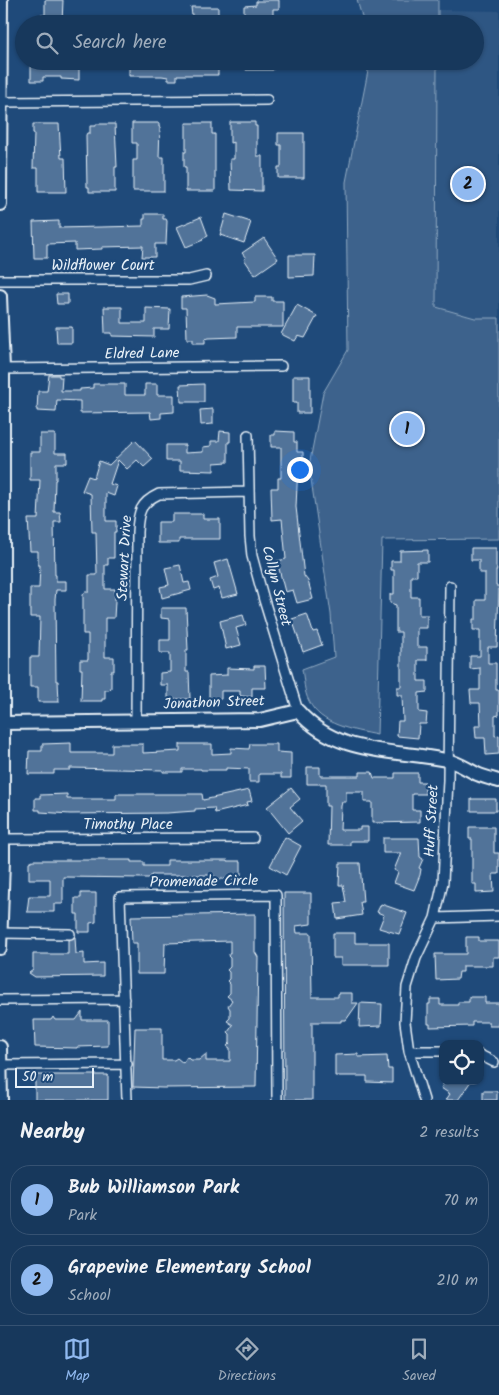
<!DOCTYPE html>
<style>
:root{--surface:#17385c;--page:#203f62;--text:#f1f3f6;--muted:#9eacbb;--line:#365272;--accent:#90b9f0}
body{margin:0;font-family:Kalam,sans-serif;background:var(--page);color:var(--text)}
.controls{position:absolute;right:15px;bottom:15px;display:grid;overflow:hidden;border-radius:10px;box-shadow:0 1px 4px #0004}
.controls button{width:45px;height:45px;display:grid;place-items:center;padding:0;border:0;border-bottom:1px solid var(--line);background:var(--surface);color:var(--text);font:25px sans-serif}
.scale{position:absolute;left:15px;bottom:12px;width:79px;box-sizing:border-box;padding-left:5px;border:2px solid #e8f1f8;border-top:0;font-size:14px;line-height:18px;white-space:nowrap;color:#e8f1f8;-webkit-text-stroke:4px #1f4a7a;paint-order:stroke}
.you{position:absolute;left:299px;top:469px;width:18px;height:18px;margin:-12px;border:4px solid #fff;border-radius:50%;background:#1a73e8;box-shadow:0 0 0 8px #1a73e833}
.badge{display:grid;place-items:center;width:32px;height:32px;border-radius:50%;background:var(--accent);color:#111;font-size:16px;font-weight:700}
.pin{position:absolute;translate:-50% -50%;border:2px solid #fff;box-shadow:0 1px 5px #0006}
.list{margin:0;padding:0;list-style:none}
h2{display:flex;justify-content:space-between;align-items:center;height:65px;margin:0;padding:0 20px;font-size:21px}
h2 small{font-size:16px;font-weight:400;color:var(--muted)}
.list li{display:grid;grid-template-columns:32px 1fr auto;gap:15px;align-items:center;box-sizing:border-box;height:70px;margin:0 10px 10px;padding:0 10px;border:1px solid var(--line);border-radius:20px}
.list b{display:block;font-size:19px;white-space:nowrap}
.list p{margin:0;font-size:16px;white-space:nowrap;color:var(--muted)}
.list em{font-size:16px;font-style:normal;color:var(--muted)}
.icon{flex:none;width:28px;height:28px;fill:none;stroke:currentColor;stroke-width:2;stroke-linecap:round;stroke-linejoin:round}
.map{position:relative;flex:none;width:499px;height:1100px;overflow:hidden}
.search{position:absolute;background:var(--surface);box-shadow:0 1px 4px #0004;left:15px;right:15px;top:15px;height:55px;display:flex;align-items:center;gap:12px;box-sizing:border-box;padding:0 18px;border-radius:28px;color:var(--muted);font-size:19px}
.sheet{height:225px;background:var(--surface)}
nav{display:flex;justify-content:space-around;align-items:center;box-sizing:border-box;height:70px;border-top:1px solid var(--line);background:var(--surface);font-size:14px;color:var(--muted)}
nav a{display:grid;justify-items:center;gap:2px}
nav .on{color:var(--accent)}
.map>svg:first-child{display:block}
.built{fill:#2e5683}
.green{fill:#3c628c;stroke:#92aac2}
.building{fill:#517399;stroke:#e8f1f8}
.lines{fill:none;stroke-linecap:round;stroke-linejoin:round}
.street-casing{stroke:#e8f1f8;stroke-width:12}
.secondary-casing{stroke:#e8f1f8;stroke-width:16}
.street{stroke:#1f4a7a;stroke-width:9}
.secondary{stroke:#1f4a7a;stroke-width:12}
.labels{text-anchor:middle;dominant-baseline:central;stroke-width:4.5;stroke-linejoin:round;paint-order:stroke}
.street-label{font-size:15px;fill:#e8f1f8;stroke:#1f4a7a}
</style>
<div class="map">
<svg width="499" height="1100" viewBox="0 0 499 1100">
<rect width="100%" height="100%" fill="#1f4a7a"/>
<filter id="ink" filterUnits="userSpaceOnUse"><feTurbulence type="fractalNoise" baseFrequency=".02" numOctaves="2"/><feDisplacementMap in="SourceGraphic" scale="10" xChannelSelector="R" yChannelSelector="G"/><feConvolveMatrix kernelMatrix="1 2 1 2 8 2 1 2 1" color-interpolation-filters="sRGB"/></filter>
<g filter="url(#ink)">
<path class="built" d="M438,10L499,11V318H475L436,307L437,61H475V24H438Z"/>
<path class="green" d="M357,0H438V24H364Z
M370,61H437L436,307L475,318H499V539L382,540L377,735C353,730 320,725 309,701C304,692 304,679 302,669L334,657L331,614L309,466L323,393L348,350L346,182Z"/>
<path class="building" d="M45,0H63L62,24H41V15H45Z
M268,0H279V9H273V22H246V17H244V6L256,5V1H268Z
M191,7H218V24H193Z
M31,61H79V80L61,79V77H43V81H31Z
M129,61H218V75H177V80H168V77L162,76H129Z
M245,61H273V70H246Z
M230,122H255V126H257V156H262V191L231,190L230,159H234V142L230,143Z
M132,123H159V127H160L159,157H164V191H133V160H137V143H132Z
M186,123H212V134H215V191H186V167H184V152H186Z
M33,124H59L61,158H65L66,192H38V168H33L34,133H33Z
M96,124H115L117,167H115V192H89V187H87L86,135L87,133H90V126H96Z
M278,133H304V178H278V167H281V145H278Z
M145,214H163V219H166L167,221L166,244H155V257H142L143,246L102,247V249L75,250V243L47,244V258H34L33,222L59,221V228L143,226V219H145Z
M226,214L251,222L244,243L220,235Z
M201,217L208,236L202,239L203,240L186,247L177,227Z
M264,238L278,259L255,275L244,259L246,258L242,253Z
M289,255H315L314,276L289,277Z
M56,294H68V304H57Z
M207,295L215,298V304L255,302V297H272V301H283V327H237V337L209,338L205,339V343H193V339H187L186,308H181V297Z
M297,305L317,316L305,338L298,336L295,341L281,334Z
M104,307H122V323H146V308L170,309L169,329H154V337L112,336V333H105Z
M56,327H72V343H57Z
M49,375H59V377H62L61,391H80V389L93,388V384H125V395H145V384H157V395H174V412L161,413V418L151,419L150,412L80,413V401L57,400L56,412L37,411L38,391H47Z
M293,376H310V413H297V403H293Z
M204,384V402H181L180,385Z
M213,409V424L201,425L200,410Z
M220,431L230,432V442H228V462L214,463V471L180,470V461H166V445H185V453L203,452V447L211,446V441H219Z
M275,431L294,432V442H297V452H303V465H298L296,507L304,576L308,581L313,599L297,603L293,590L285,592L277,561L286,559L282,519L272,520L271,488H278V478H281V447H271V435H275Z
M40,434H55V453H67V463H56V480H55L54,512H60L61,522H54L55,575H56V581H66V590H56L55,600L56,681H58L59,702H38V687H30V657H39L40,617H30V588H39L40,565H38V551H30L28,519H38L40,480H30V452H40Z
M135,440L153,459L144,467L137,460L127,469L118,460L110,484L117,486L114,496L106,493V521H116V532H114V558H108V565H105V589H115V601L114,618H105V657H114V671H111V688L109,690H105V699H102V701H81L82,669H80V660H88V634H83V595L85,592H89V575H97L96,532H92L91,494L82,491L88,476L94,478L99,461L109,465Z
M172,514H203V519H220V539H179V543H158V522H172Z
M471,548H496V567L497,569L496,571V586H499L497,647H488V663H496V690H499V715L495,716V736L499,735V754L486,755L485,738H476L475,726H481L480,703H471L470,690H480V668L470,669V656H480V630H473V619H476V600H485V573H479V560H471Z
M428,550V562H417V576H411V597H419V615H427V628H417V647H427V660H418V681H427V692L419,693V712L427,713L426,724H419L418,738L397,736L398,721H403L402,695H397V687H401V632H396V605L390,603V594H394V570H391V561H400V551Z
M228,559L238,594L222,598L219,588L213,590L210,580L218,577L214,563Z
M180,565L184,583L189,582L191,590L162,598L160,587L169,585L165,568Z
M161,608H186L188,650H186V672H189L190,699H168V685H160V673L170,672V653H160V640H170V619L161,618Z
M307,614L313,632L317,631L322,645L303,652L292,619Z
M243,615L246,625L236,628L241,645L226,649L220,621Z
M254,666H265L266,688H252V697L240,696V691H221V699H209V676L227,675V668L254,669Z
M71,743V753H112V744H143V753L180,751V744H212V754L231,753V748L249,749L250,744H277V752L291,753V778H281V774H259V782H249V769L226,768V770H201V769H182V772H163V770L70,768V770H54V774H28L29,751H42V744Z
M307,767H320V776H360V772H372L374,778H395V773H418V782H425V794H412V810H420V822L372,823V802H364V792H346V802H342L341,806L340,830H360V827H368V841H350V845H328L329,806H326V784H307Z
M291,788L300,799L290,807L302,821L288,833L267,807Z
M249,790L252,801L247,802L248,805L215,813L214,808L195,809V811L167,813L70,814L40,812V810H35V798H40V795L67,794V799H116V794H202L203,800Z
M471,799H496V811H471Z
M469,827H494V853H499V874H493L494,892L476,893V884H472V839H469Z
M285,837L301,846L286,875L270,866Z
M383,838H419L420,857L423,859L419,868L421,869L420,875L414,890L394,883L398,872L394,870L401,853H383Z
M33,860H131V862H144V866H167V860H228V861H241V879H214V875H151V878H144L63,877V904H54V912H27L29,896H50V879H29V862Z
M340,863H360L363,902H360L362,915L337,919L335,903L346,902L343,885H339Z
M81,893H96V922L90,923V932H78V914H75V898H81Z
M284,893H311V924L296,926L297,933H311L312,997H338V993H352V1003H358L346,1020H341V1022H312V1100H285Z
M381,904L407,913L399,934L379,928L384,915L377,912Z
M255,914V952L258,957L256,1087L163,1088L133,1087L135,1028H162V1060H174L177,1058L183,1063L187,1057L190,1060H199L206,1054V1061H230V1048L227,1046L230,1043V1034L228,1032L233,1025L227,1021L230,1018V1009L228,1006L232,1000L227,996L230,993V984L227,981L229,979V972L227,970L230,967V958L228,956L230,953V941L165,943L164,974H137V943H132L131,916Z
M333,933H355V943H389V965H341V958H333Z
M75,937L76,954L84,953V964L103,963V976L35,977L29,973L33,970V954H68V940Z
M466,937H479V941H499V957H493V966H463V972H459L458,979L436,980L435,954H466Z
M469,997H485V1003H499V1026H489V1022H472V1026L430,1027V1024H428V1004H430V999H440V1005H458V1002H469Z
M360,1003L382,1004L381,1026L359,1027Z
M82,1012V1020H108V1046L77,1047V1048L35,1047L34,1020H51L53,1017L55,1020H76Z
M358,1054V1057L387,1056L388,1069H392V1083L367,1082V1076H335V1055Z
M35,1075H108V1100H35Z
M445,1081H471L458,1100H446L450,1094L441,1088Z
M483,1091H497V1100H483Z"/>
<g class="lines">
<defs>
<path id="street" d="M0,102L267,100
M0,280H189L206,276
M3,369L281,366
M248,435L250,536L252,556L264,600L298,711
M136,722L137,532C138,512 140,503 159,494L248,492
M3,839L253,838
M435,918L499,916
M0,933L70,934
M0,1000L124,999
M409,1051H443
M480,1055L494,1062
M1,1065L127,1064
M127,1100L120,897L276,895L277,1100
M424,1100L409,1051L405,1022L407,987L416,958L435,918L443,882L448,780L450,586"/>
<path id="secondary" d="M0,204L1,0
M0,296L3,369V861L0,948
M3,723L260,720L298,711C337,756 393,749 446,760C457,762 467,769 477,774C484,777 492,779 499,781
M0,1047L1,1100"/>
</defs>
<use href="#street" class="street-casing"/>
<use href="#secondary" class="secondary-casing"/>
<use href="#street" class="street"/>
<use href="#secondary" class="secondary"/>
</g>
</g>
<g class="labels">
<g class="street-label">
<text x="103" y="266">Wildflower Court</text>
<text transform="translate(142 354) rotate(-1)">Eldred Lane</text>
<text transform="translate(125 558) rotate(-87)">Stewart Drive</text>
<text transform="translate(276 586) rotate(76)">Collyn Street</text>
<text transform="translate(214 703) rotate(-2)">Jonathon Street</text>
<text transform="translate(432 821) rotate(-87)">Huff Street</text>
<text x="128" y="825">Timothy Place</text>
<text transform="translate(204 882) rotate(-1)">Promenade Circle</text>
</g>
</g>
</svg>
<div class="controls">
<button><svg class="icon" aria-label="locate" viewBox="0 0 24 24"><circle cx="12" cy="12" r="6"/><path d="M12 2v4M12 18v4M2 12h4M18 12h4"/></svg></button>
</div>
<div class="scale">50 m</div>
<div class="you"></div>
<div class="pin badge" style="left:407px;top:429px">1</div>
<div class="pin badge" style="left:468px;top:184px">2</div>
<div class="search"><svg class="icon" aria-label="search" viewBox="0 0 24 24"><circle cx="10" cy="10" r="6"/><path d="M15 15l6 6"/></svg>Search here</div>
</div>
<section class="sheet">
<h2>Nearby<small>2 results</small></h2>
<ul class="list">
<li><span class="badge">1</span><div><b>Bub Williamson Park</b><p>Park</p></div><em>70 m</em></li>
<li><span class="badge">2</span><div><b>Grapevine Elementary School</b><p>School</p></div><em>210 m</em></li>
</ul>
</section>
<nav>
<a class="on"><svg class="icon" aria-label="map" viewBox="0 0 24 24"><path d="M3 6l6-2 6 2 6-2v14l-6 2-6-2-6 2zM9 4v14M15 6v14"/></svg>Map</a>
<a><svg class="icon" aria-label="directions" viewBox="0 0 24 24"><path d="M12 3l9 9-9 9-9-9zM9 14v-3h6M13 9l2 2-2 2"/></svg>Directions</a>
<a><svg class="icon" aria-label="saved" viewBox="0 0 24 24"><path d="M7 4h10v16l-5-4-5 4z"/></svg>Saved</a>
</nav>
